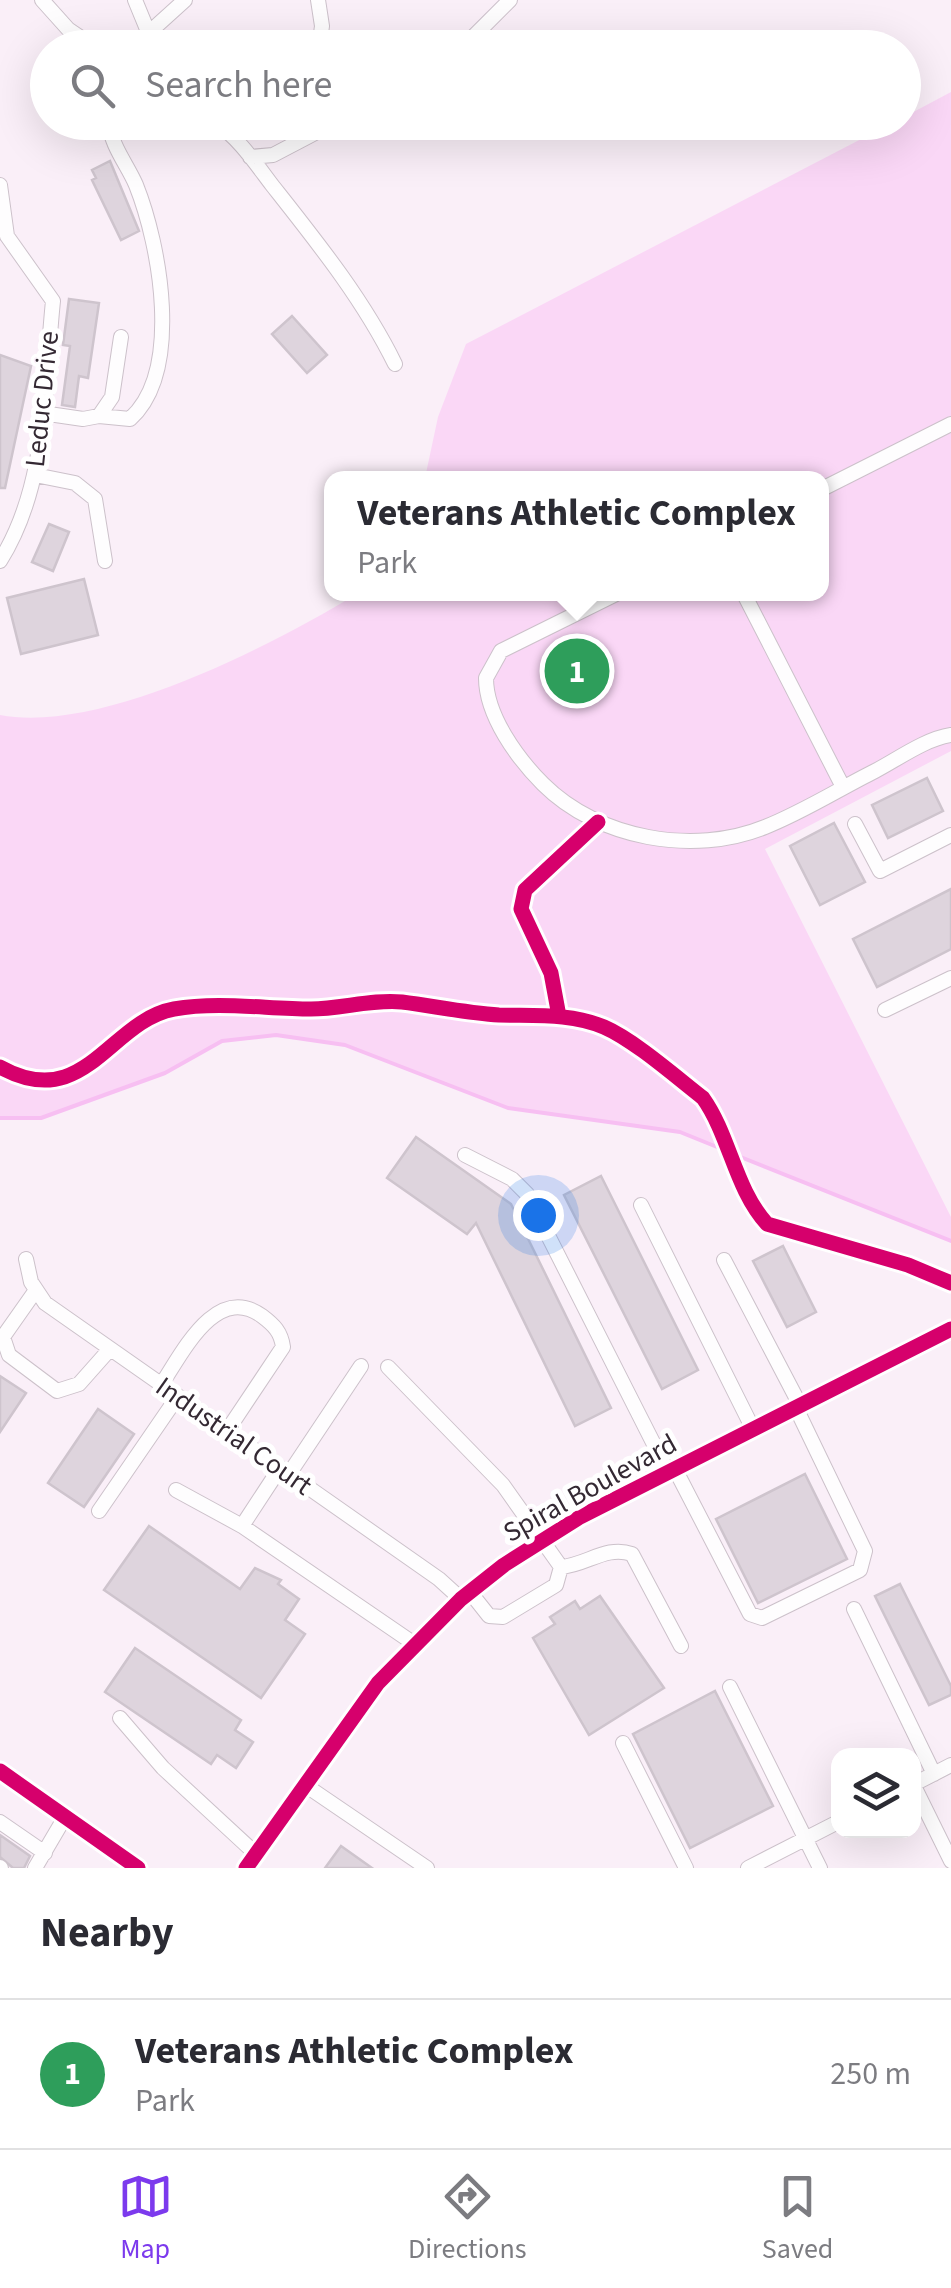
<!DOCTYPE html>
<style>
:root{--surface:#fff;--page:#f2f2f3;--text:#2b2b33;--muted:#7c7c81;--line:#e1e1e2;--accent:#7c3aed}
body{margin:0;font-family:"Source Sans 3",sans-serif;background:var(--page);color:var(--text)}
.controls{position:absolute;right:30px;bottom:30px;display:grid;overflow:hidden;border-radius:20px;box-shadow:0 10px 40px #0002}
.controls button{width:90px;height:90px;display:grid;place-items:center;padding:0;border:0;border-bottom:2px solid var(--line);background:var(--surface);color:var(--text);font:50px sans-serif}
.you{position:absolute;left:538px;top:1215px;width:35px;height:35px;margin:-25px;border:8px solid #fff;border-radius:50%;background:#1a73e8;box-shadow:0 0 0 15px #1a73e833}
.badge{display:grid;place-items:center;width:65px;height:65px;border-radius:50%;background:var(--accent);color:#fff;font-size:32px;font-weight:700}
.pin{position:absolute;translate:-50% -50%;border:5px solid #fff;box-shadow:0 2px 10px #0006}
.popup{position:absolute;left:324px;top:471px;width:505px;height:130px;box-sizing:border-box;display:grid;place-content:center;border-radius:20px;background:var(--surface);filter:drop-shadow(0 2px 8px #0005);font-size:32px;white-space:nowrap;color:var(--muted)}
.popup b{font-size:38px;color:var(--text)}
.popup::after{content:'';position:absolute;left:50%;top:100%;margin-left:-20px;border:20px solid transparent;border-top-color:var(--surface)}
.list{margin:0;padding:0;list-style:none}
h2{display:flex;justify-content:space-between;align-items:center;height:130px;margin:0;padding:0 40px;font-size:42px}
h2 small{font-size:32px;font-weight:400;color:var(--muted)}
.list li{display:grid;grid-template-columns:65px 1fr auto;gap:30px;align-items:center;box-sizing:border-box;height:150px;padding:0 40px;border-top:2px solid var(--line)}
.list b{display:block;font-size:38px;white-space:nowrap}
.list p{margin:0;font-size:32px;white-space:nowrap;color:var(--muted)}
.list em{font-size:32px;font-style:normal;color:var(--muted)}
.icon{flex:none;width:55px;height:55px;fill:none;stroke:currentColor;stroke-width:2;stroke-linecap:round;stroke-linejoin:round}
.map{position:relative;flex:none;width:951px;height:1868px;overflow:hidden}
.search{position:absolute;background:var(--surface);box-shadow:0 10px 40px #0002;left:30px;right:30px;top:30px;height:110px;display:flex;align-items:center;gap:25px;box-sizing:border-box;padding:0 35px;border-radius:55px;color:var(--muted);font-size:38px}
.sheet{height:280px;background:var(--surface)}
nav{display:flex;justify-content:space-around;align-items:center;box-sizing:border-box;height:140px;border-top:2px solid var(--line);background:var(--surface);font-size:28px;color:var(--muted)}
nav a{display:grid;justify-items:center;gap:5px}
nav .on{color:var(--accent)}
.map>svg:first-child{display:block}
.green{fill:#fad7f6}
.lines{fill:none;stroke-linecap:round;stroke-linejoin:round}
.stream{stroke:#f7bff2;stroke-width:4}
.building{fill:#ded4dd;stroke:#cec4cd;stroke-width:2.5}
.minor-casing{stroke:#ccc1ca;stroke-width:16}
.minor{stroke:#fefdfe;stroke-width:14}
.cycleway-casing{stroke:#fff;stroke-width:21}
.cycleway{stroke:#d6006c;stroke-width:15}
.labels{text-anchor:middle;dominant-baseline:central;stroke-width:10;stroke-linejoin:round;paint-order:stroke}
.street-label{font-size:28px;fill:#342933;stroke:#fff}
</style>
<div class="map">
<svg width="951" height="1868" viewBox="0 0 951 1868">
<rect width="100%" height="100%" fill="#faeff8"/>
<path class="green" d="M951,92V751L765,849L951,1217V1241L680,1132L508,1108L346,1045L276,1035L222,1041L165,1073L41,1118H0V715C102,734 270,646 357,594H822V478H425L438,417L466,344L892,123L904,122V117Z"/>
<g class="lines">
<path class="stream" d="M0,1118H41L165,1073L222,1041L276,1035L345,1045L508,1108L680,1132L722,1149
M738,1156L951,1241"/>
</g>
<path class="building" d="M110,161L139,231L121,240L92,180L96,178L92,170Z
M69,299L99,303L88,378L79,376L75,407L62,405L70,346L63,345Z
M292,316L327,355L307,373L272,334Z
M0,355L31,366L5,488H0Z
M49,524L69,532L53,571L32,562Z
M84,579L98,635L21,654L7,598Z
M927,778L943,811L888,838L872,805Z
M834,823L865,882L820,905L790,846Z
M951,889V949L877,987L853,939Z
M416,1137L511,1204L611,1408L575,1426L476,1223L467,1234L387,1178Z
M601,1176L698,1370L662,1389L564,1195Z
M783,1246L816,1312L787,1327L753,1261Z
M0,1376L26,1393L0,1432Z
M98,1409L134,1434L84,1507L48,1483Z
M805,1474L847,1559L758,1603L716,1519Z
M149,1526L240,1589L255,1568L281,1580L278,1584L299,1599L285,1620L305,1634L261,1698L104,1590Z
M900,1584L951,1686V1695L929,1705L875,1596Z
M600,1596L664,1688L589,1735L533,1638L555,1624L550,1617L575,1601L580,1609Z
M135,1648L241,1720L235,1730L253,1742L236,1768L217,1755L211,1764L105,1692Z
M715,1691L773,1806L690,1848L633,1734Z
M0,1835L30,1856L24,1868H13L0,1857Z
M341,1846L372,1868H325Z"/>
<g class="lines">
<defs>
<path id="minor" d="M42,0L68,29L96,48
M135,0L149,34
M318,0L322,26L319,48
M132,48L185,0
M462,48L510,0
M215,122C238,137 256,164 272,185C317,242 363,299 395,364
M250,157L273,155L336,122
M0,185L7,236L53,301C44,387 48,485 0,561
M42,413L83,419L99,416L112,397L121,337
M99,416L130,419C183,371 160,245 136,185C127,164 111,146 109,122
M35,475L75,483L95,499L105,561
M822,489L951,424
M616,594L501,651L486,678C486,716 518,759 543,784C598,839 694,856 765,827C803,812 839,789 875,771C898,759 925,739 951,735
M744,594L843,787
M855,824L880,871L951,835
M885,1010L951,978
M465,1155L512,1179L527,1194L668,1472
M641,1205L753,1429
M26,1259L31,1282L45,1303L439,1579L461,1599
M724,1260L800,1405
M36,1290L3,1337L9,1355L57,1391L79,1384L110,1349
M388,1367L503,1485L561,1567L556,1585L503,1617L489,1616L470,1592
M161,1385C183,1352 216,1283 262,1316C274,1325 281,1332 283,1347L227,1431
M675,1469L750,1614L762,1618L860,1570L865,1551L796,1408
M289,1474L361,1366
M176,1490L242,1526L416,1645
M99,1511L178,1396
M242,1526L280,1468
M561,1567C587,1565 606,1545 632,1554L681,1646
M854,1609L934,1774
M730,1687L820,1868
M120,1718L163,1768L256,1854
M623,1743L686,1868
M0,1771L138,1868
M914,1784L951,1765
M305,1785L427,1868
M914,1786L951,1861
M0,1822L45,1853
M0,1867L1,1868
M35,1868L65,1817
M246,1868L378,1683L461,1599L504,1565L580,1517L951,1329
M748,1868L838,1822"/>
</defs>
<use href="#minor" class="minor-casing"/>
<use href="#minor" class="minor"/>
<defs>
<path id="cycleway" d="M559,1016L551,973L521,909L525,890L598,822
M0,1067C85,1114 109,1021 174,1009C218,1001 266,1009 311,1009C341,1009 372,999 402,1002C434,1006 466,1013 499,1015C535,1016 571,1013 604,1027C634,1040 676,1077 703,1098C730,1136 735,1189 767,1224L908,1265L951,1283
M0,1771L138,1868
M246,1868L378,1683L461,1599L504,1565L580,1517L951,1329"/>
</defs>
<use href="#cycleway" class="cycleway-casing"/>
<use href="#cycleway" class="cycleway"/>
</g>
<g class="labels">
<g class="street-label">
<text transform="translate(42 399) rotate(-84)">Leduc Drive</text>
<text transform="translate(234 1436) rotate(35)">Industrial Court</text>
<text transform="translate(590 1488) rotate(-29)">Spiral Boulevard</text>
</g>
</g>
</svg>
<div class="controls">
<button><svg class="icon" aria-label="layers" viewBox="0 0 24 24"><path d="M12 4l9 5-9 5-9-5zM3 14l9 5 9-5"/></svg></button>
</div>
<div class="you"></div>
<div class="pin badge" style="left:577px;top:671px;background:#2e9e5b">1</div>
<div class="popup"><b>Veterans Athletic Complex</b>Park</div>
<div class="search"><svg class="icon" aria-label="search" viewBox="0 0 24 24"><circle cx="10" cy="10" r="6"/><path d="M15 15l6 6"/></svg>Search here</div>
</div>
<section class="sheet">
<h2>Nearby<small></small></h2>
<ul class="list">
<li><span class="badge" style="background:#2e9e5b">1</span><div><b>Veterans Athletic Complex</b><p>Park</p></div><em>250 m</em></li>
</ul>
</section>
<nav>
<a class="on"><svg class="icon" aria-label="map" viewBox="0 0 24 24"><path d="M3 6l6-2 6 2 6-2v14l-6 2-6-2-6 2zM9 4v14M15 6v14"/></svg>Map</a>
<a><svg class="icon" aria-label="directions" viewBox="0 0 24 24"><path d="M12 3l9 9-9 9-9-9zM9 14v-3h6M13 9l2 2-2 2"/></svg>Directions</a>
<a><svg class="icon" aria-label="saved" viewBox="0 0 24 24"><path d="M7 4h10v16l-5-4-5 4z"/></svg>Saved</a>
</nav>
